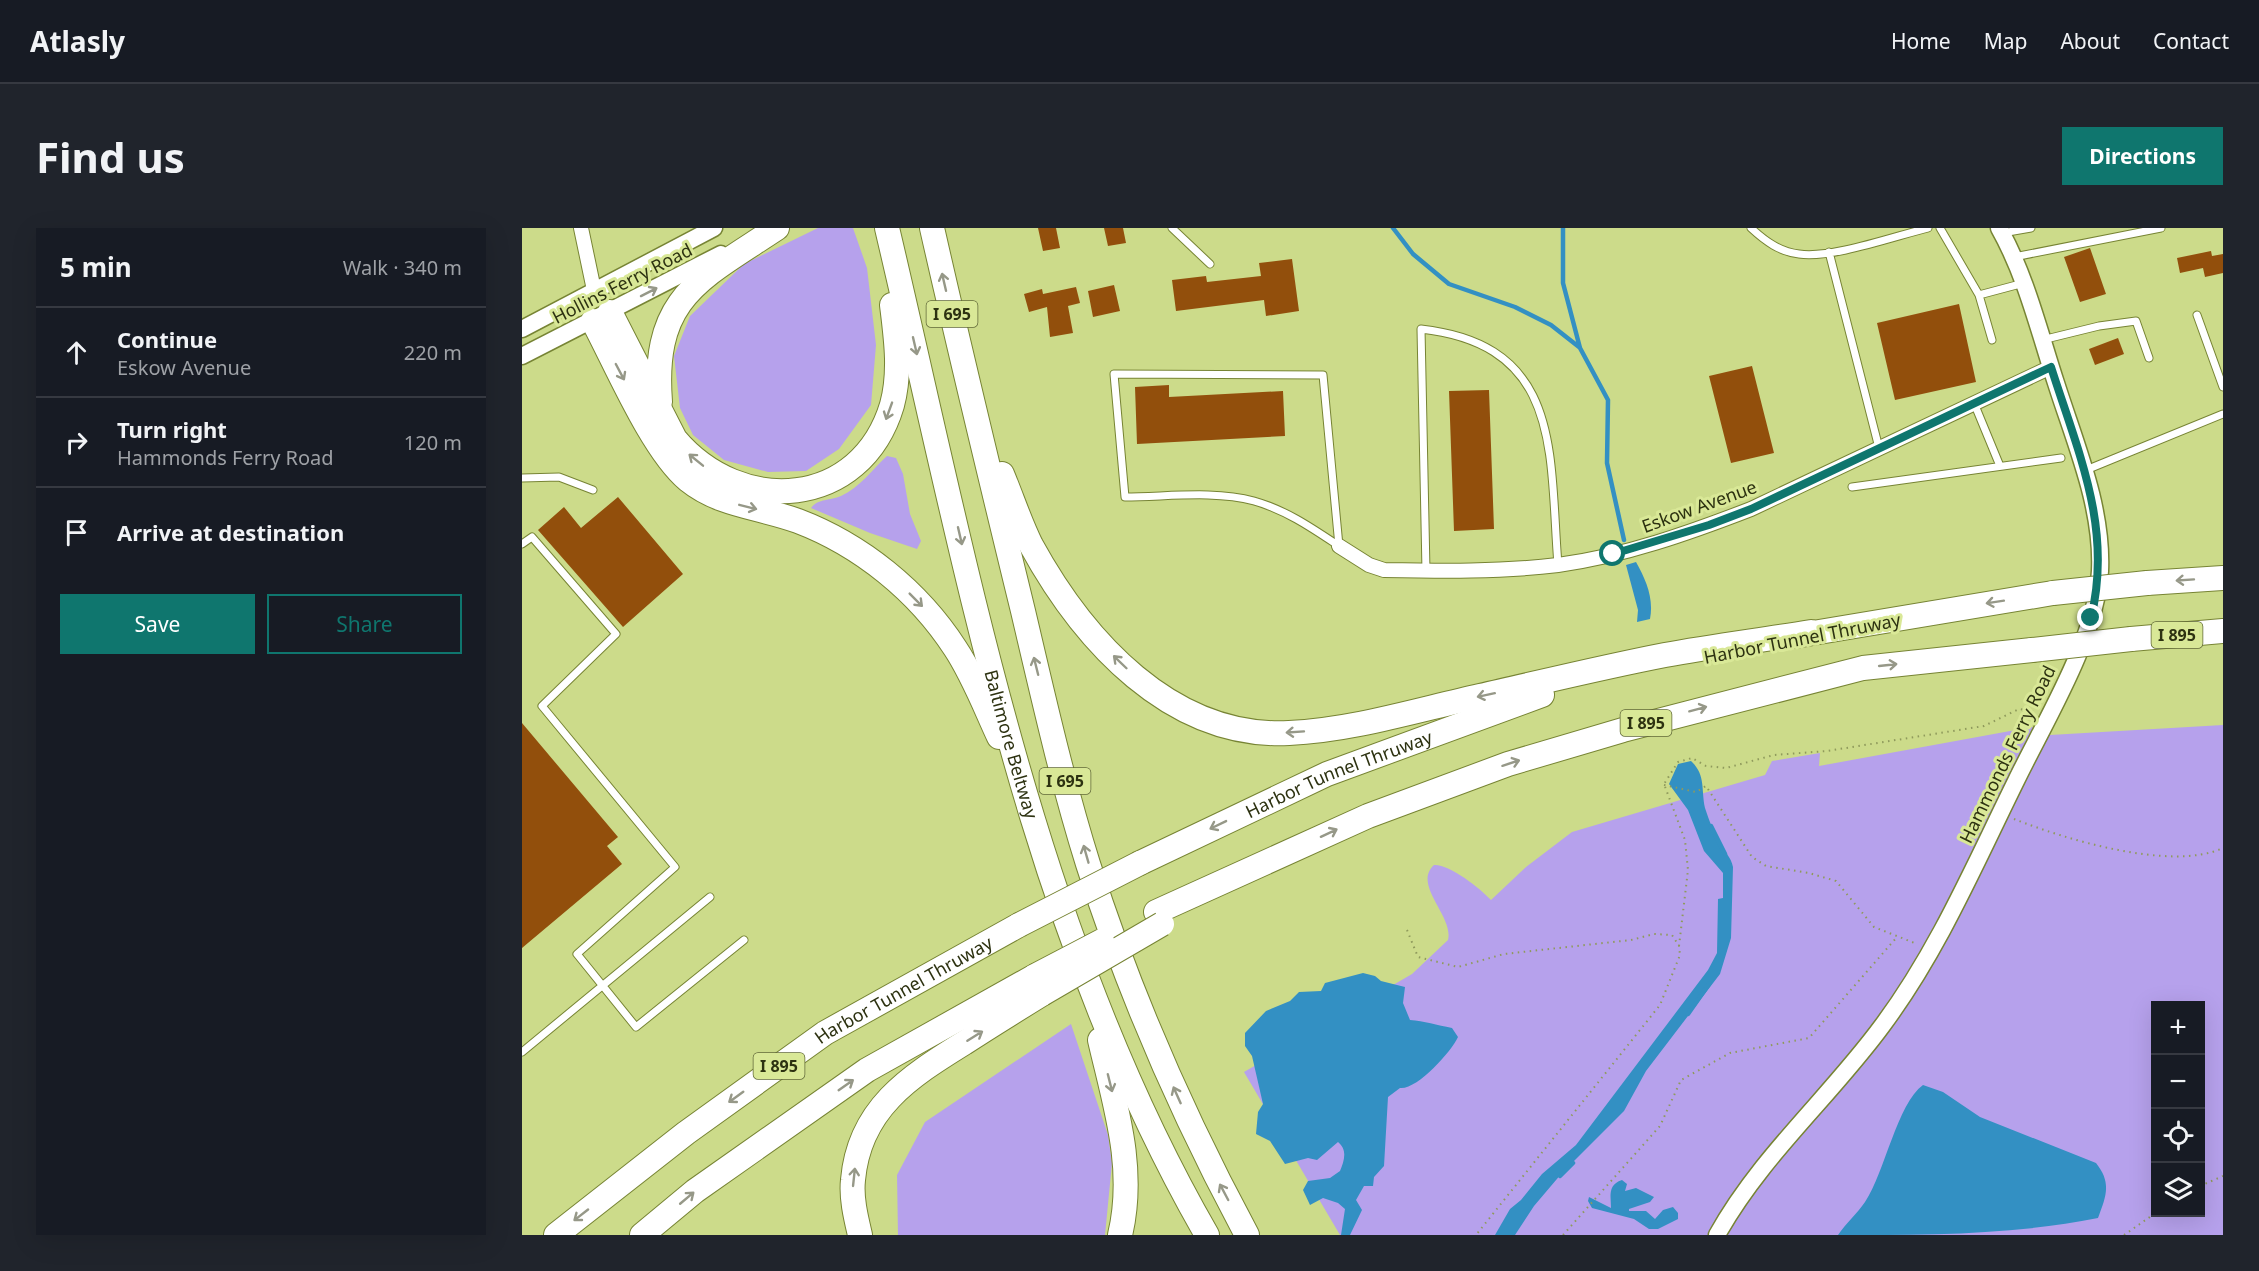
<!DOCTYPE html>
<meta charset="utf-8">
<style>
:root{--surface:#171b24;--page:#20242c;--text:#f1f3f6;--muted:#9ea1a6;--line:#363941;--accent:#0f766e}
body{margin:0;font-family:"Noto Sans",sans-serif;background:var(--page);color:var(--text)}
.controls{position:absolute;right:18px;bottom:18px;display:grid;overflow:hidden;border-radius:0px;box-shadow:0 6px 24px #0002}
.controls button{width:54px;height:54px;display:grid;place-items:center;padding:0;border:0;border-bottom:2px solid var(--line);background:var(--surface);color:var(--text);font:30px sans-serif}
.stop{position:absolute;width:18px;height:18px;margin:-14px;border:4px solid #0f766e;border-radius:50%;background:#fff}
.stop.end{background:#0f766e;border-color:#fff;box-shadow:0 2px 6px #0008}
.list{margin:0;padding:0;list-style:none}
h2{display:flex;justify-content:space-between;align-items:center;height:78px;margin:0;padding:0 24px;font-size:26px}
h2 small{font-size:20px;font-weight:400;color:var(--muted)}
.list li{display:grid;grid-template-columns:39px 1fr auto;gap:18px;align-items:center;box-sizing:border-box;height:90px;padding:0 24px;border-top:2px solid var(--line)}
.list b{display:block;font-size:22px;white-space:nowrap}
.list p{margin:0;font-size:20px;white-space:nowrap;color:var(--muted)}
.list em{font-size:20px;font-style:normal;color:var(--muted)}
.actions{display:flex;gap:12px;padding:18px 24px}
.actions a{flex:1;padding:14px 0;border:2px solid var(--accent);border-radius:0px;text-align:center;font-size:21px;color:var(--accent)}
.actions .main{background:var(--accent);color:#fff}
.icon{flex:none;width:33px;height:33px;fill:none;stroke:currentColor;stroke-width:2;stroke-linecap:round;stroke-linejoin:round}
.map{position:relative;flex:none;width:1701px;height:1007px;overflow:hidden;border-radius:0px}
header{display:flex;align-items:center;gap:36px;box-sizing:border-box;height:84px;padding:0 30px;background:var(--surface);border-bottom:2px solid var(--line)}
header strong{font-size:28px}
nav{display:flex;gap:33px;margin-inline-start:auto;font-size:21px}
.intro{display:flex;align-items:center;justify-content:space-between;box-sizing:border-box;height:144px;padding:0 36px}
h1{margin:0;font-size:42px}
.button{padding:15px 27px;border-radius:0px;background:var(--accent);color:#fff;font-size:21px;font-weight:700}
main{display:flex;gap:36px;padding:0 36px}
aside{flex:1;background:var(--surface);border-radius:0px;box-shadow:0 6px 24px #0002}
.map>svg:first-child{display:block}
.green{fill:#b6a1ec;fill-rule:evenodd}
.water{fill:#3390c3}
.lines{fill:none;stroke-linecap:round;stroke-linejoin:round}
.stream{stroke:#3390c3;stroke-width:4.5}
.building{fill:#924f0c}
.service-casing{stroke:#778434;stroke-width:9}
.minor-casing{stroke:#778434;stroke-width:16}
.tertiary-casing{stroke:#778434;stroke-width:19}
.motorway-casing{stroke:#778434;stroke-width:26}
.path{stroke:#8f9a5c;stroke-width:2;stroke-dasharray:1.5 4.5;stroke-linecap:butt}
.service{stroke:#fff;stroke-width:7}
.minor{stroke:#fff;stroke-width:14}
.tertiary{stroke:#fff;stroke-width:16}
.motorway{stroke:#fff;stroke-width:24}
.motorway-bridge-casing{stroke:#778434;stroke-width:26;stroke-linecap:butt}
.motorway-bridge{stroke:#fff;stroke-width:24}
.oneway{stroke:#969888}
.route{stroke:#0f766e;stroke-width:8}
.labels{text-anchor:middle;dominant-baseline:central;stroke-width:6;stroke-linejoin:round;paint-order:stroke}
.shield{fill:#d9e897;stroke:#616939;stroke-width:1.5}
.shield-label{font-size:16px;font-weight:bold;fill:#2d3211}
.street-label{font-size:18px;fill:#2d3211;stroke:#d9e897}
</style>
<header>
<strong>Atlasly</strong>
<nav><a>Home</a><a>Map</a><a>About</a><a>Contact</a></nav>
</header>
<div class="intro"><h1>Find us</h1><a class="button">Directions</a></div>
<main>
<aside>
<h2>5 min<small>Walk · 340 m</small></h2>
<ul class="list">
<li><svg class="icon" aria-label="ahead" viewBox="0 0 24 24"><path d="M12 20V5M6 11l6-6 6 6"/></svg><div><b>Continue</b><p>Eskow Avenue</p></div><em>220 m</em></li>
<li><svg class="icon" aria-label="right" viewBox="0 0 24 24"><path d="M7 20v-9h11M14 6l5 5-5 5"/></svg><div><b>Turn right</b><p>Hammonds Ferry Road</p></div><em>120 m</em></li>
<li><svg class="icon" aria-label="arrive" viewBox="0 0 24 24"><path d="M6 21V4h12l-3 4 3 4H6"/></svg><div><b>Arrive at destination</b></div></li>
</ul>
<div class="actions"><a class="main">Save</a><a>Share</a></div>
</aside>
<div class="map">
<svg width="1701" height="1007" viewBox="0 0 1701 1007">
<rect width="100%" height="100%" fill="#ccdb8a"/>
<path class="green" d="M296,0H331L345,40L354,117L349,177L317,221L284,243L246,244L202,232L171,207L158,180L152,128L168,88L222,36Z
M365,228L374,230L381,246L388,286L399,313L395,321L348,305L289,280C297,270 308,273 319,268C337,260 351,241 365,228Z
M1701,497V1007H818L722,844L890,746L926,712C932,688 890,657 912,637C927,636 958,660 969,672L1004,639L1050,604L1243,547L1250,533L1298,525L1297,538L1510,499L1528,507ZM1634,778H1678V984H1634Z
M549,796L586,907L590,935L583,1007H376L375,947L403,894Z"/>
<path class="water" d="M1114,334C1124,352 1132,370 1128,391L1115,394L1116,382L1104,337Z
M1169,533C1184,547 1179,561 1183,580C1187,592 1192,605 1197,615C1203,624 1209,629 1211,639L1209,710L1198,746L1124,843L1102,883L1040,945L1012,978L993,1007H973L988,981L999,972L1020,946L1054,917L1186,742L1195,725L1196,671L1201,670V645L1182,623L1166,582L1147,556L1156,536Z
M841,745L853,748L859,753L883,759L881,775L888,792C902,793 915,797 930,800L936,809C929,824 895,862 878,860L866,869L862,938L852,949L851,958H842L834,972L840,982L828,1007H819L823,981L816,975L801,970L788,977L781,962L786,953L808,950L818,943C822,933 826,922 816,914L795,932L786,930L763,936L748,913L734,906L736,884L741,876L730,828L723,818V805L744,783L768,773L777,764L799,763L803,755Z
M1401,857L1421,864L1458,889L1574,935C1590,955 1584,968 1576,990C1493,1007 1402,1007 1316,1007C1324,995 1335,986 1343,974C1363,944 1375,876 1401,857Z
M1100,952L1105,956L1103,963L1114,960L1132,969L1128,974L1107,981V983H1124L1133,991L1141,982L1151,979L1156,985V991L1136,1001H1127L1112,991L1070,980L1066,973L1067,969L1089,980C1089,969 1085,957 1100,952Z"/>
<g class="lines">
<path class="stream" d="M871,0L891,26L927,56L993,79L1029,97L1057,119
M1041,0V55L1058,120L1086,172L1085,235L1102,312
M1189,598L1203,626
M1166,786L1187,756
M1038,948L1051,935"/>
</g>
<path class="building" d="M516,0H534L538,20L521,23Z
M582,0H601L604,15L586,18Z
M1568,20L1584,66L1558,74L1542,29Z
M1689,23L1690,28L1701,26V45L1683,49L1681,40L1658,45L1655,30Z
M770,31L777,83L744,88L742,72L654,83L650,52L684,48L685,54L739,48L737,35Z
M592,57L598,83L571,89L566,63Z
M554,59L558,75L546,78L551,105L528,109L525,79L507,84L502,66L520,61L521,66Z
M1437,76L1454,154L1373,172L1355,95Z
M1596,110L1602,126L1573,137L1567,121Z
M1230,138L1252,225L1209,235L1187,148Z
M647,157V169L761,163L763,208L615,216L613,159Z
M967,162L972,301L932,303L927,163Z
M96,269L161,346L101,399L16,302L42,279L59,300Z
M0,495L96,609L85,618L100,636L0,720Z"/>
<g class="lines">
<defs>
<path id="service" d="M650,0L688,36
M1229,0C1243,13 1258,24 1277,26C1309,31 1373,8 1406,0
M1418,0L1457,67L1502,55
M1480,5L1509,0
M1307,24L1357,220
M1492,29L1639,0
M1457,67L1470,112
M1675,87L1701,159
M1520,112L1577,98L1614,93L1627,130
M592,146L801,147L817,318C790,300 764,282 732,273C692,262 644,269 603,269Z
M1452,175L1478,238
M1564,242L1701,186
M0,250L37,249L71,262
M1330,259L1539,230
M0,316L10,309L94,406L20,478L153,639L55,726L114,799L222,712
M904,343L899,101C1041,117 1027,225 1036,337
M0,824L188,669"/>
<path id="minor" d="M59,0L72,62
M817,318L847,337L862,342C919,343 979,344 1036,337C1102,328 1167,305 1229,281L1529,139"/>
<path id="tertiary" d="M0,101L192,0
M0,128L199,26
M1195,1007C1239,928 1307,870 1360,798C1416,723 1453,636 1494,553C1524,491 1574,411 1578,343C1581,279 1553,215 1534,155C1517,103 1504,48 1477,0"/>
<g id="motorway">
<path id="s1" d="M365,0C445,339 509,702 685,1007"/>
<path d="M410,0C439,128 470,256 501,383C521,468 540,553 566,636C607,765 661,888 725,1007"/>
<path d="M88,84L153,211C219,289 339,281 370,177C379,144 374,110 370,77"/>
<path d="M71,93C94,136 130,222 166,252C198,278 238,279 276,293C339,317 396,363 433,420C451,447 463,479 477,509"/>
<path d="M138,174C130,69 177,52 255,0"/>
<path d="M480,246C490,270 498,295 509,317C561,412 649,511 767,505C831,502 895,482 958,468C1020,454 1081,439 1143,427C1192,418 1241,412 1289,404"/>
<path d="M1625,355L1701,350"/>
<path d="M1273,408L1531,365"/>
<path d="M1609,411L1701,403"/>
<path id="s2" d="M618,635L805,546L1020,467"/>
<path d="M634,684L846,588L986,536L1101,502L1341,440L1510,422"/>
<path d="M578,812C593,877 614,940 598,1007"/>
<path id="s3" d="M34,1007L164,905L303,805L497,697"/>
<path d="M120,1007L173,963L345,842L513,748"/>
<path d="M338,1007C334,990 329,970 331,952C337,881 387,849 442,815C468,798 494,782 520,766"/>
</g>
</defs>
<use href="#service" class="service-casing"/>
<use href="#minor" class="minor-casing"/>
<use href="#tertiary" class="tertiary-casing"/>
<use href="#motorway" class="motorway-casing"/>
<path class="path" d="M1142,557L1174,564L1184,558L1230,629L1244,638L1287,645L1314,653L1352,699L1395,716
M1492,591C1543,611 1649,644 1701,620
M885,702L896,729L936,739L982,726L1109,712L1132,706L1150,707L1157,718L1158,727L1138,777L954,1007
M1157,718L1166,642L1163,612L1142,556L1156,534L1170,530L1184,538L1204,540L1252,527L1305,523L1462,498L1497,481L1511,483
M1678,958L1701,948
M1041,1007L1138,898L1159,852L1208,825L1287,810L1375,709
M1602,1007L1635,984"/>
<use href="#service" class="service"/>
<use href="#minor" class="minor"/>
<use href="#tertiary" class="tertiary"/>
<use href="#motorway" class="motorway"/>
<defs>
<path id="motorway-bridge" d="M1531,365L1625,355
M1510,422L1609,411
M497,697L618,635
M513,748L580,713
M520,766L640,696"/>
</defs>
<use href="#motorway-bridge" class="motorway-bridge-casing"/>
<use href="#motorway-bridge" class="motorway-bridge"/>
</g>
<defs><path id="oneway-shaft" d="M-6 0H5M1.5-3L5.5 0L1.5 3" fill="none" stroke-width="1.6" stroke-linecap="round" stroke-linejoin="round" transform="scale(1.5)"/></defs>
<g class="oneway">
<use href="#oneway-shaft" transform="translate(422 54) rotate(-103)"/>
<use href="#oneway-shaft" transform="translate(127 64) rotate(-27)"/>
<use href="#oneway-shaft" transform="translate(393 118) rotate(77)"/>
<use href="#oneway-shaft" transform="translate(98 144) rotate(62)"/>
<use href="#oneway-shaft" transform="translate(367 183) rotate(110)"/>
<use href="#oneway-shaft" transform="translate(174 232) rotate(-141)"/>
<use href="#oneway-shaft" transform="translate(226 279) rotate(14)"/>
<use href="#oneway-shaft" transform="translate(438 308) rotate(77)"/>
<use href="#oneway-shaft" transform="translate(1663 352) rotate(176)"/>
<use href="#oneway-shaft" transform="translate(394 372) rotate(45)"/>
<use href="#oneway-shaft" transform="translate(1473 374) rotate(171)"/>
<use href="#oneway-shaft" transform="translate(598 434) rotate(-136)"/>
<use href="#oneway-shaft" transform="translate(1366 437) rotate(-6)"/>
<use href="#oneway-shaft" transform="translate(514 438) rotate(-104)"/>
<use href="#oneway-shaft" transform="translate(964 467) rotate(168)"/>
<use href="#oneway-shaft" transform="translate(1176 481) rotate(-15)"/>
<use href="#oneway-shaft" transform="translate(773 504) rotate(176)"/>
<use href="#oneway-shaft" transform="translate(989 535) rotate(-18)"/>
<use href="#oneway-shaft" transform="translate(696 597) rotate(154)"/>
<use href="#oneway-shaft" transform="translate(807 605) rotate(-25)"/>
<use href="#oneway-shaft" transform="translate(564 626) rotate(-106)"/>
<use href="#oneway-shaft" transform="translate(453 808) rotate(-32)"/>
<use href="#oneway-shaft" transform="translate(588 855) rotate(76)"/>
<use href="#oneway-shaft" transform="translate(324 857) rotate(-35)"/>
<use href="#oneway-shaft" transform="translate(655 867) rotate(-114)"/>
<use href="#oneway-shaft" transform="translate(214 869) rotate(144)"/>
<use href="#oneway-shaft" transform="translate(332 949) rotate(-84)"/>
<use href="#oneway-shaft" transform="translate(702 964) rotate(-118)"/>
<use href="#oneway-shaft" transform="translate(165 970) rotate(-40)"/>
<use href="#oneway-shaft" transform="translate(59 987) rotate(142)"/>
</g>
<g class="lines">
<path class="route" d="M1091,326L1187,297L1229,281L1529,139C1556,224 1591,300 1569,390"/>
</g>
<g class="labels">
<g class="shield">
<rect x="404.5" y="73" width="51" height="26" rx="4.5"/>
<rect x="1629.5" y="394" width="51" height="26" rx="4.5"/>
<rect x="1098.5" y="482" width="51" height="26" rx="4.5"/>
<rect x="517.5" y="540" width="51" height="26" rx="4.5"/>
<rect x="231.5" y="825" width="51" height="26" rx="4.5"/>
</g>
<g class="shield-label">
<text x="430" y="86">I 695</text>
<text x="1655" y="407">I 895</text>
<text x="1124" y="495">I 895</text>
<text x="543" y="553">I 695</text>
<text x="257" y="838">I 895</text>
</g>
<g class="street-label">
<text transform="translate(100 55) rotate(-27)">Hollins Ferry Road</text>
<text transform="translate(1177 278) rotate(-20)">Eskow Avenue</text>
<text transform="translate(1280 410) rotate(-11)">Harbor Tunnel Thruway</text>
<text stroke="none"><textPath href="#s1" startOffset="531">Baltimore Beltway</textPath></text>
<text transform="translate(1485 526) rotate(-64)">Hammonds Ferry Road</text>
<text stroke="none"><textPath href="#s2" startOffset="218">Harbor Tunnel Thruway</textPath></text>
<text stroke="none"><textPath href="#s3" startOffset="426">Harbor Tunnel Thruway</textPath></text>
</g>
</g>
</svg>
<div class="controls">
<button>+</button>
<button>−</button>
<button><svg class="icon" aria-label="locate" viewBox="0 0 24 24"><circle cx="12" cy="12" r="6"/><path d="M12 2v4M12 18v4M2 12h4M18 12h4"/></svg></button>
<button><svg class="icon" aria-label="layers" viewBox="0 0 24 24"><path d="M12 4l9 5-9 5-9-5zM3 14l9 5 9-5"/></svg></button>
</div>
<div class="stop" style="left:1091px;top:326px"></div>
<div class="stop end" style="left:1569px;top:390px"></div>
</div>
</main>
